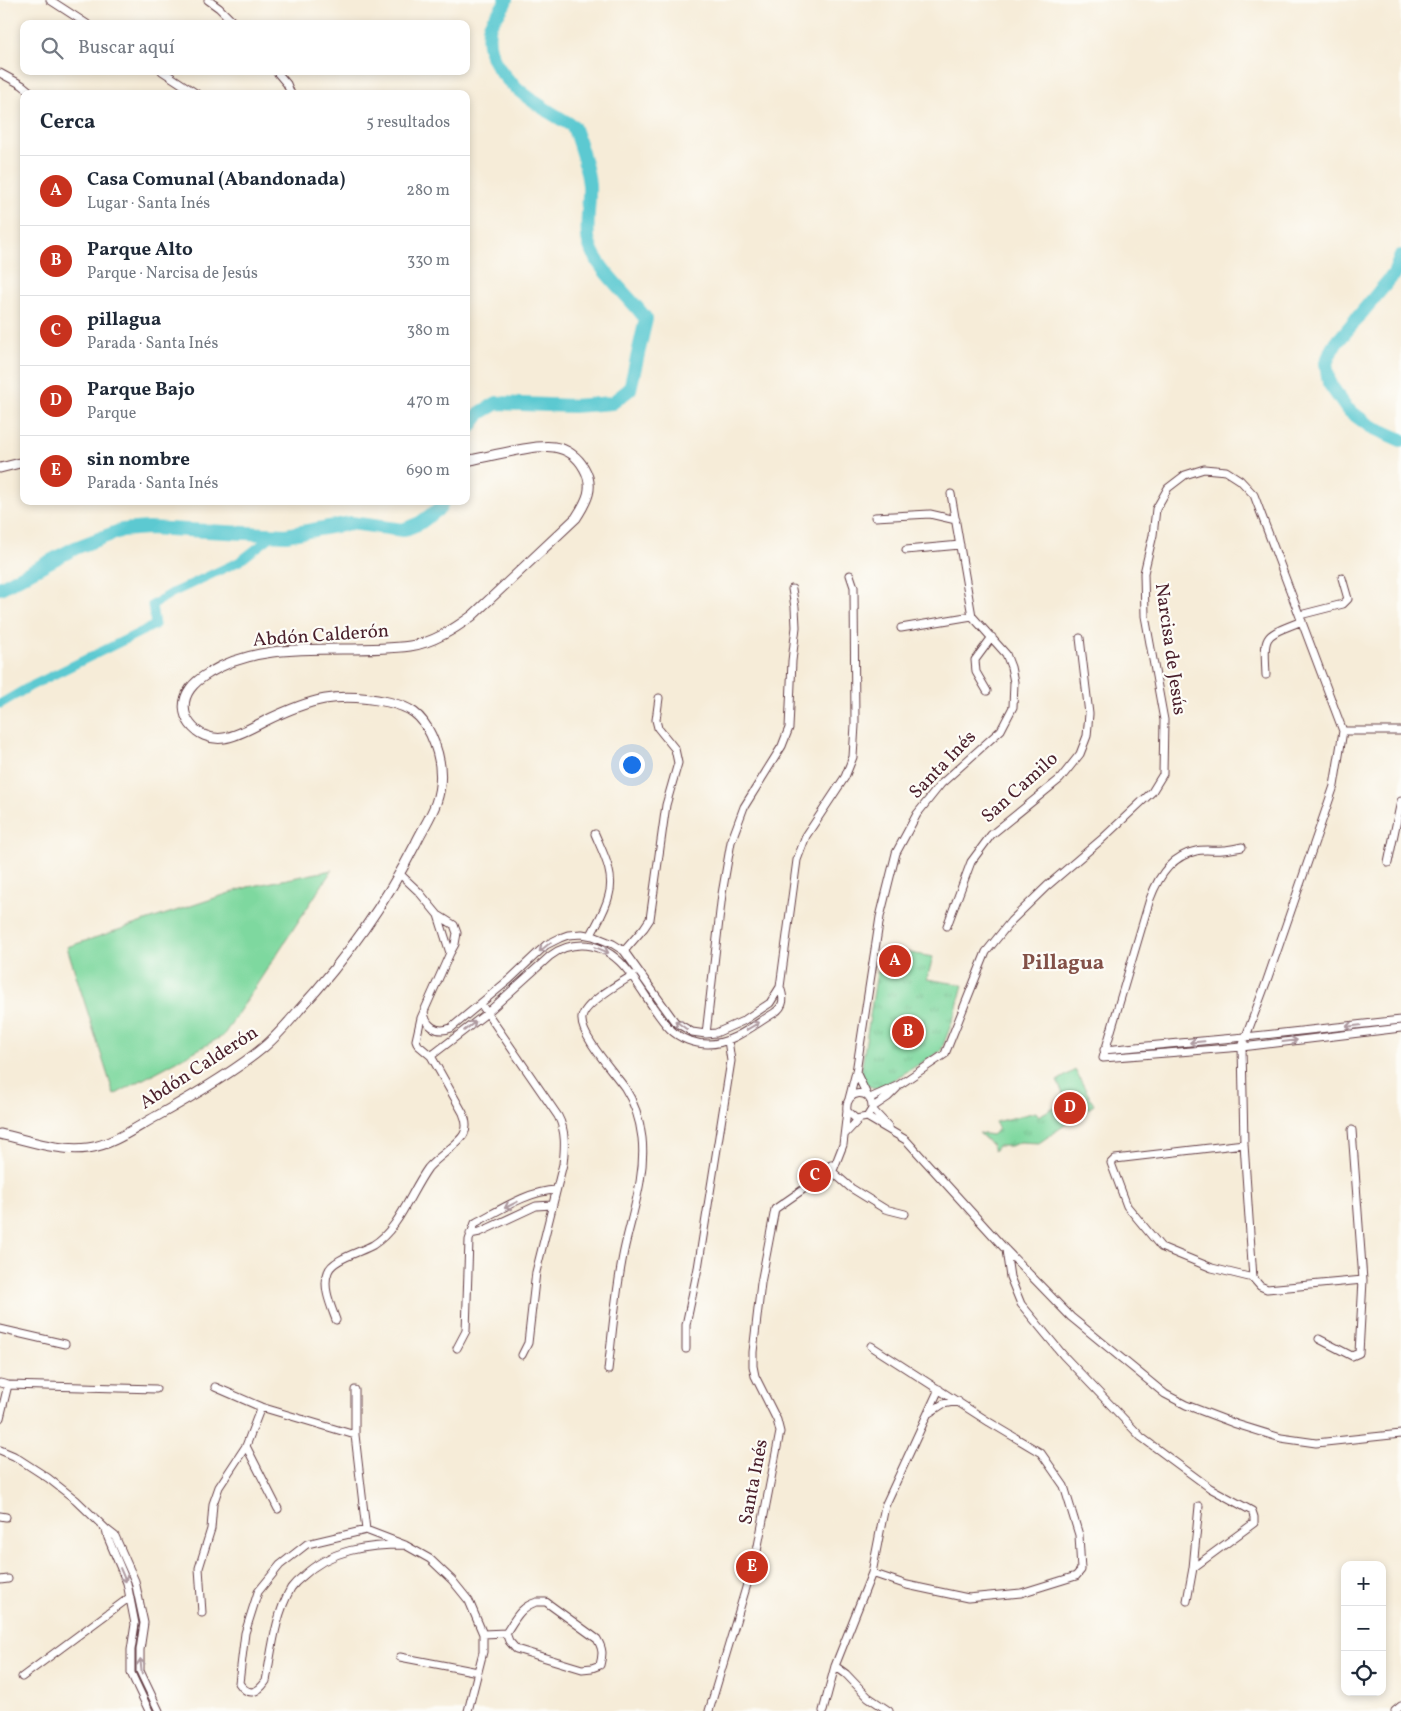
<!DOCTYPE html>
<html lang="es">
<meta charset="utf-8">
<style>
:root{--surface:#fff;--page:#f6f6f7;--text:#1f2937;--muted:#747a83;--line:#e0e1e3;--accent:#c8321e}
body{margin:0;font-family:Vollkorn,serif;background:var(--page);color:var(--text)}
.controls{position:absolute;right:15px;bottom:15px;display:grid;overflow:hidden;border-radius:10px;box-shadow:0 2px 8px #0003}
.controls button{width:45px;height:45px;display:grid;place-items:center;padding:0;border:0;border-bottom:1px solid var(--line);background:var(--surface);color:var(--text);font:25px sans-serif}
.you{position:absolute;left:631px;top:764px;width:18px;height:18px;margin:-12px;border:4px solid #fff;border-radius:50%;background:#1a73e8;box-shadow:0 0 0 8px #1a73e833}
.badge{display:grid;place-items:center;width:32px;height:32px;border-radius:50%;background:var(--accent);color:#fff;font-size:16px;font-weight:700}
.pin{position:absolute;translate:-50% -50%;border:2px solid #fff;box-shadow:0 1px 5px #0006}
.list{margin:0;padding:0;list-style:none}
h2{display:flex;justify-content:space-between;align-items:center;height:65px;margin:0;padding:0 20px;font-size:21px}
h2 small{font-size:16px;font-weight:400;color:var(--muted)}
.list li{display:grid;grid-template-columns:32px 1fr auto;gap:15px;align-items:center;box-sizing:border-box;height:70px;padding:0 20px;border-top:1px solid var(--line)}
.list b{display:block;font-size:19px;white-space:nowrap}
.list p{margin:0;font-size:16px;white-space:nowrap;color:var(--muted)}
.list em{font-size:16px;font-style:normal;color:var(--muted)}
.icon{flex:none;width:28px;height:28px;fill:none;stroke:currentColor;stroke-width:2;stroke-linecap:round;stroke-linejoin:round}
.map{position:relative;flex:none;width:1401px;height:1711px;overflow:hidden}
.search{position:absolute;background:var(--surface);box-shadow:0 2px 8px #0003;left:20px;top:20px;width:450px;height:55px;display:flex;align-items:center;gap:12px;box-sizing:border-box;padding:0 18px;border-radius:10px;color:var(--muted);font-size:19px}
.panel{position:absolute;background:var(--surface);box-shadow:0 2px 8px #0003;left:20px;top:90px;width:450px;height:415px;border-radius:10px}
.map>svg:first-child{display:block}
.grass{fill:url(#grass-tufts);stroke:#647c65}
.pitch{fill:#7ed89f;stroke:#647c65}
.lines{fill:none;stroke-linecap:round;stroke-linejoin:round}
.canal{stroke:#5cc9d1;stroke-width:9}
.river{stroke:#5cc9d1;stroke-width:14}
.minor-casing{stroke:#643e45;stroke-width:9}
.tertiary-casing{stroke:#643e45;stroke-width:11}
.minor{stroke:#fff;stroke-width:7}
.tertiary{stroke:#fff;stroke-width:9}
.oneway{stroke:#ae9aa0}
.labels{text-anchor:middle;dominant-baseline:central;stroke-width:4.5;stroke-linejoin:round;paint-order:stroke}
.street-label{font-size:19px;fill:#4a1f2b;stroke:#fdfcf7}
.quarter-label{font-size:21px;font-weight:bold;fill:#835148;stroke:#fdfcf7}
</style>
<div class="map">
<svg width="1401" height="1711" viewBox="0 0 1401 1711">
<defs>
<pattern id="grass-tufts" width="24" height="20" patternUnits="userSpaceOnUse" patternTransform="scale(1.25)"><rect width="24" height="20" fill="#7ed89f"/><path d="M3 7l-1-3M5 7V3M7 7l1-3M15 17l-1-3M17 17v-4M19 17l1-3" fill="none" stroke="#6eb989"/></pattern>
</defs>
<rect width="100%" height="100%" fill="#fdfcf7"/>
<filter id="ink" filterUnits="userSpaceOnUse"><feTurbulence type="fractalNoise" baseFrequency=".02" numOctaves="2"/><feDisplacementMap in="SourceGraphic" scale="10" xChannelSelector="R" yChannelSelector="G"/><feConvolveMatrix kernelMatrix="1 2 1 2 8 2 1 2 1" color-interpolation-filters="sRGB"/></filter>
<filter id="wash" filterUnits="userSpaceOnUse"><feTurbulence type="fractalNoise" baseFrequency=".0096" numOctaves="4" result="noise"/><feDisplacementMap in="SourceGraphic" scale="20" xChannelSelector="R" yChannelSelector="G"/><feGaussianBlur stdDeviation="1.12" result="paint"/><feColorMatrix in="noise" values="0 0 0 0 0 0 0 0 0 0 0 0 0 0 0 0 0 1.4 0 .05"/><feComposite in="paint" operator="in"/></filter>
<g filter="url(#wash)">
<rect width="100%" height="100%" fill="#f6ecd8"/>
<path class="grass" d="M905,952L933,957L927,979L963,985L955,1014L941,1051L878,1089L863,1084L861,1072L877,972L901,974Z
M1075,1070L1094,1105L1039,1143L1020,1142L1011,1146H998L994,1151L992,1145L979,1133L992,1135L999,1129L995,1122L1036,1112L1039,1116L1066,1100L1057,1081Z"/>
<path class="pitch" d="M332,870L223,1036L114,1095L67,947L248,887Z"/>
<g class="lines">
<path class="canal" d="M0,704L29,687L155,625L152,605L172,593L240,561L275,534"/>
<path class="river" d="M1401,256L1394,274L1333,347L1326,363L1329,383L1347,409L1370,426L1401,440
M466,432L480,413L497,403L573,406L612,403L630,389L646,319C629,295 597,270 589,243C585,228 590,202 589,185C587,165 580,145 573,126C540,107 482,75 489,30C490,19 503,11 506,0
M0,588L75,548L122,530L148,528L286,535L351,523L403,530L420,523L440,508L443,501"/>
</g>
</g>
<g filter="url(#ink)">
<g class="lines">
<defs>
<path id="minor" d="M50,0L87,24
M208,0L219,8L235,24
M162,71L197,94
M276,71L287,84L291,94
M0,73L22,85L33,94
M875,517L930,514L956,520
M906,550L960,545
M1300,615L1343,604L1348,599L1342,578
M901,628L972,616
M1266,675C1264,632 1263,637 1302,621
M987,691L976,672L975,660L992,637
M1343,731H1401
M1242,847C1236,848 1229,850 1223,850C1214,851 1204,849 1196,851C1171,856 1158,877 1150,899L1103,1058L1242,1047L1401,1028
M1388,863L1401,801
M438,915L450,953
M947,926L971,862L991,835L1060,779L1080,754L1087,736L1089,714L1080,638
M591,935C597,923 606,909 609,895C615,874 603,853 595,834
M624,951L644,928L650,919L666,805L678,763L675,749L658,728L656,720L659,698
M481,1004L558,1116C566,1131 565,1147 563,1164L536,1272L528,1343L522,1355
M424,1011C425,1026 437,1034 451,1028L510,979L546,945L560,938L568,935L582,934L593,936L613,944L624,951L675,1022L692,1032L706,1034L716,1033L743,1021L770,1003L780,987L797,860L806,836L845,777L853,757L855,725L854,587L850,575
M706,1034L722,894L731,842L744,807L782,746L789,728L792,661L796,627L795,607L792,589
M1104,1050L1245,1037L1401,1020
M431,1056L487,1013L550,956C560,948 569,945 582,945C627,945 643,1002 670,1029C680,1039 695,1044 708,1044C732,1044 754,1025 774,1013C785,1006 784,998 780,987
M856,1072L867,1095
M870,1098L899,1085L945,1054L986,952L1011,921L1047,886L1102,839L1152,792L1163,774L1164,720L1145,616L1144,573L1153,535L1156,509L1168,488L1185,475L1204,469L1226,471L1240,480L1254,495L1343,731L1334,786L1266,983L1242,1047L1244,1144L1253,1278L1260,1286L1267,1289L1363,1280L1352,1130
M849,1099L856,1072L880,917L896,853L917,814L941,784L1001,730L1013,707L1014,682L1011,667L1006,654L972,616L951,494
M873,1107L888,1097L897,1088
M872,1109L867,1117L856,1119L847,1111C844,1089 873,1087 872,1109L888,1126
M867,1117L906,1140L1006,1250L1071,1317L1165,1394L1186,1405L1236,1424L1281,1438L1316,1443L1401,1434
M845,1134L859,1119
M1244,1144L1115,1159L1111,1163L1127,1206L1161,1247L1212,1268L1253,1278
M827,1167L851,1188L885,1209L905,1214
M808,1186L810,1180L831,1165
M470,1234L480,1232L536,1206L552,1205
M1006,1250L1010,1277L1021,1304L1063,1355L1141,1437L1210,1488L1252,1511L1254,1517V1523L1193,1568
M336,1320C331,1306 322,1287 328,1272C332,1259 361,1252 373,1245C399,1229 410,1193 428,1168C437,1157 459,1144 464,1134C468,1127 466,1120 463,1113L431,1056L418,1045L416,1040L421,1018L450,953L455,944L457,933L454,925L438,915L419,892L400,874
M0,1329L65,1344
M1319,1339L1352,1356L1359,1353L1363,1280
M871,1346L989,1422L1041,1453L1064,1486L1079,1535L1081,1570L1076,1576L1021,1593L968,1598L907,1585L872,1573
M457,1348L466,1331L469,1240L475,1223C500,1210 528,1191 556,1190
M686,1349V1325L698,1268L731,1061L728,1040
M608,1370C613,1328 616,1286 625,1246C633,1211 646,1174 642,1138C640,1121 634,1102 625,1088C614,1072 580,1036 582,1018C584,1003 620,983 633,975
M0,1383L8,1385L0,1418
M8,1385L156,1389
M215,1387L261,1407L355,1435
M355,1390V1435L366,1530
M929,1413L943,1404L958,1401
M246,1446L278,1509
M0,1450L14,1456L48,1478L76,1500L106,1529L115,1536L135,1581L144,1623L140,1650V1671L159,1711
M0,1516L6,1517
M106,1529L108,1538L127,1583L135,1624L131,1650V1673L149,1711
M405,1545C367,1545 331,1549 302,1577C298,1580 294,1584 291,1588C275,1616 272,1650 266,1681C258,1693 248,1697 239,1683L245,1633L258,1592L280,1565L307,1544L366,1530L405,1545L430,1559L452,1580L469,1601L483,1634V1652L468,1711
M0,1580L8,1579
M1187,1601L1193,1568L1199,1506
M537,1602H546L597,1639C603,1649 603,1654 600,1665L592,1668L582,1669L516,1649L509,1641L506,1633C515,1619 521,1606 537,1602Z
M202,1613L199,1568L211,1529L213,1504L219,1487L246,1446L261,1407
M483,1634L506,1633
M400,1657L478,1672
M835,1666L846,1674L868,1697L889,1711
M22,1677L130,1597
M709,1711L757,1551L780,1432L777,1420L755,1376L753,1366V1352L761,1283L775,1209L808,1186L815,1185L822,1181L832,1173L843,1145L847,1111
M823,1711L835,1666L872,1573L885,1506L939,1389
M1395,1711L1401,1706"/>
<path id="tertiary" d="M0,468L24,462
M0,1134C28,1140 59,1152 88,1148C112,1145 135,1128 157,1116C191,1097 234,1072 264,1047C277,1036 288,1023 299,1010C345,960 385,904 416,843C422,830 431,817 436,803C444,780 441,757 431,735C421,714 410,707 388,702C337,691 310,699 265,721C253,727 238,736 224,738C196,742 173,713 190,689C195,682 202,677 209,673C267,637 345,655 410,646C433,643 454,629 472,616L576,518C587,501 595,487 584,468C578,457 567,449 554,447C534,444 488,457 466,461"/>
</defs>
<use href="#minor" class="minor-casing"/>
<use href="#tertiary" class="tertiary-casing"/>
<use href="#minor" class="minor"/>
<use href="#tertiary" class="tertiary"/>
</g>
<defs><path id="oneway-shaft" d="M-6 0H5M1.5-3L5.5 0L1.5 3" fill="none" stroke-width="1.6" stroke-linecap="round" stroke-linejoin="round" transform="scale(1.25)"/></defs>
<g class="oneway">
<use href="#oneway-shaft" transform="translate(545 947) rotate(141)"/>
<use href="#oneway-shaft" transform="translate(602 950) rotate(23)"/>
<use href="#oneway-shaft" transform="translate(681 1025) rotate(-143)"/>
<use href="#oneway-shaft" transform="translate(470 1026) rotate(-38)"/>
<use href="#oneway-shaft" transform="translate(753 1026) rotate(-31)"/>
<use href="#oneway-shaft" transform="translate(1353 1026) rotate(174)"/>
<use href="#oneway-shaft" transform="translate(1290 1041) rotate(-7)"/>
<use href="#oneway-shaft" transform="translate(1197 1042) rotate(175)"/>
<use href="#oneway-shaft" transform="translate(511 1205) rotate(154)"/>
<use href="#oneway-shaft" transform="translate(123 1575) rotate(67)"/>
<use href="#oneway-shaft" transform="translate(141 1666) rotate(-96)"/>
</g>
</g>
<g class="labels">
<g class="street-label">
<text transform="translate(321 636) rotate(-4)">Abdón Calderón</text>
<text transform="translate(1170 649) rotate(82)">Narcisa de Jesús</text>
<text transform="translate(943 765) rotate(-46)">Santa Inés</text>
<text transform="translate(1020 788) rotate(-42)">San Camilo</text>
<text transform="translate(199 1068) rotate(-33)">Abdón Calderón</text>
<text transform="translate(754 1482) rotate(-79)">Santa Inés</text>
</g>
<g class="quarter-label">
<text x="1063" y="963">Pillagua</text>
</g>
</g>
</svg>
<div class="controls">
<button>+</button>
<button>−</button>
<button><svg class="icon" aria-label="locate" viewBox="0 0 24 24"><circle cx="12" cy="12" r="6"/><path d="M12 2v4M12 18v4M2 12h4M18 12h4"/></svg></button>
</div>
<div class="you"></div>
<div class="pin badge" style="left:895px;top:961px">A</div>
<div class="pin badge" style="left:908px;top:1032px">B</div>
<div class="pin badge" style="left:815px;top:1176px">C</div>
<div class="pin badge" style="left:1070px;top:1108px">D</div>
<div class="pin badge" style="left:752px;top:1567px">E</div>
<div class="search"><svg class="icon" aria-label="search" viewBox="0 0 24 24"><circle cx="10" cy="10" r="6"/><path d="M15 15l6 6"/></svg>Buscar aquí</div>
<section class="panel">
<h2>Cerca<small>5 resultados</small></h2>
<ul class="list">
<li><span class="badge">A</span><div><b>Casa Comunal (Abandonada)</b><p>Lugar · Santa Inés</p></div><em>280 m</em></li>
<li><span class="badge">B</span><div><b>Parque Alto</b><p>Parque · Narcisa de Jesús</p></div><em>330 m</em></li>
<li><span class="badge">C</span><div><b>pillagua</b><p>Parada · Santa Inés</p></div><em>380 m</em></li>
<li><span class="badge">D</span><div><b>Parque Bajo</b><p>Parque</p></div><em>470 m</em></li>
<li><span class="badge">E</span><div><b>sin nombre</b><p>Parada · Santa Inés</p></div><em>690 m</em></li>
</ul>
</section>
</div>
